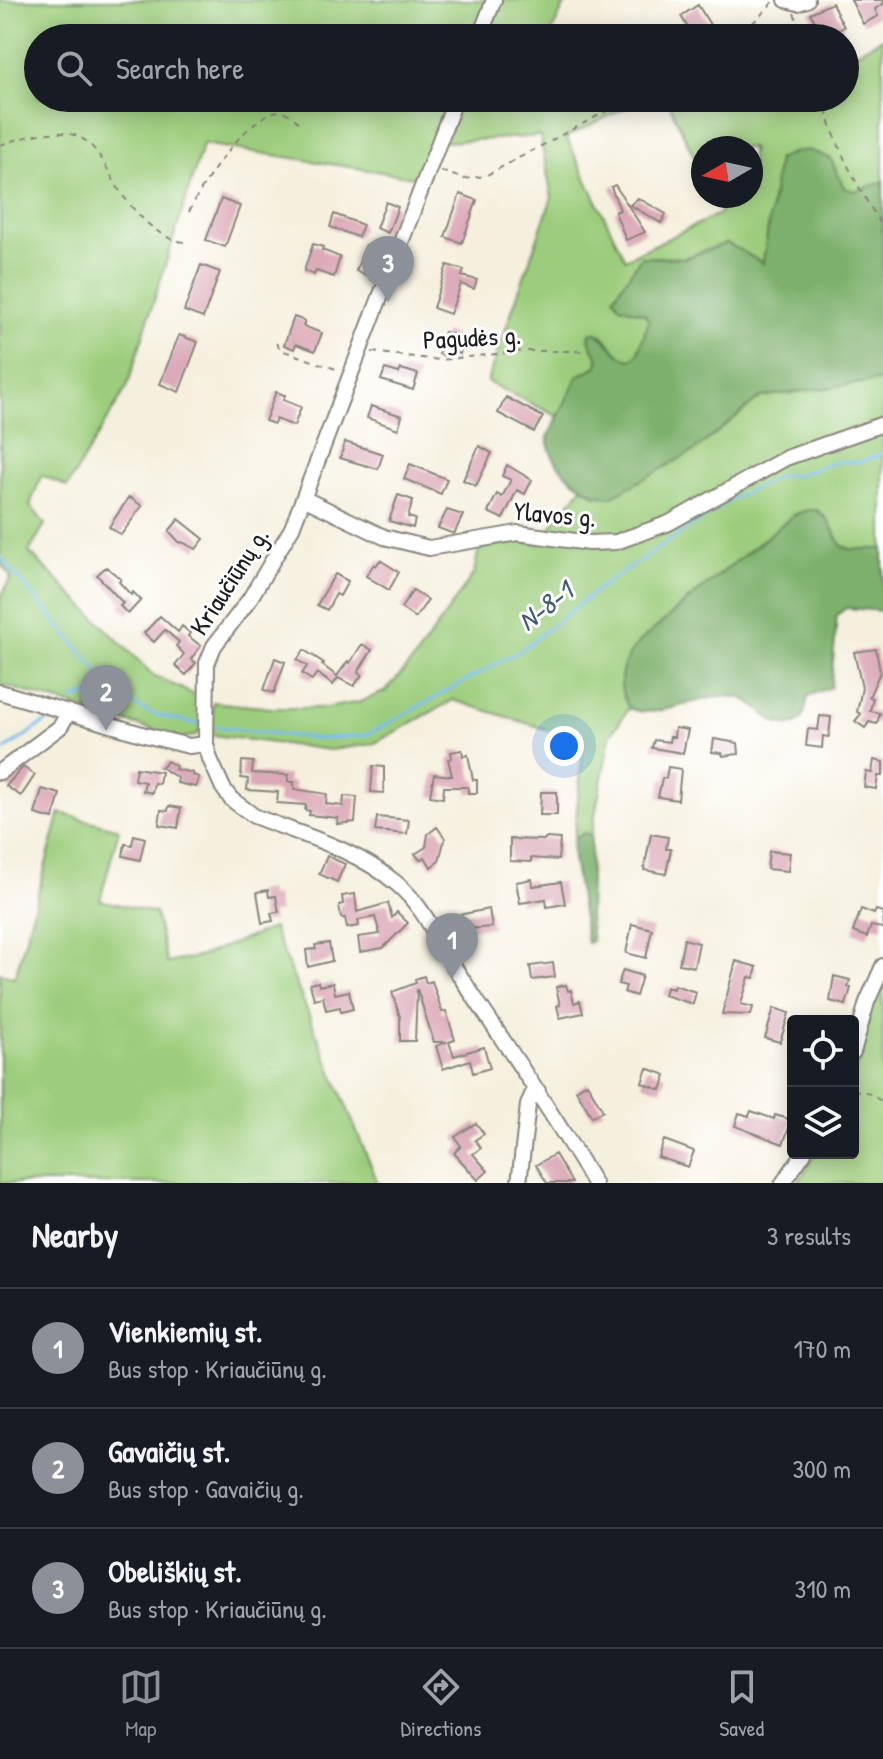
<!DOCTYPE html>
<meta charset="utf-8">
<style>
:root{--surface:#171b24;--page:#20242c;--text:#f1f3f6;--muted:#9ea1a6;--line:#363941;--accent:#8c9099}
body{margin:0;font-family:"Patrick Hand",sans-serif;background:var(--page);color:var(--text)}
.controls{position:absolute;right:24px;bottom:24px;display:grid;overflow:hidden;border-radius:8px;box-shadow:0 4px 20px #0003}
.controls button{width:72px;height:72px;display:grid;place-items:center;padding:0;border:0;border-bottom:2px solid var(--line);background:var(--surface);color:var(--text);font:40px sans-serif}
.compass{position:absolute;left:691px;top:136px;width:72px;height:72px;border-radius:50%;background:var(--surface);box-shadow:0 4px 20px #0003;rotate:261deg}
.you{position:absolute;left:564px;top:746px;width:28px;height:28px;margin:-20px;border:6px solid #fff;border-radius:50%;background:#1a73e8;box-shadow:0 0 0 12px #1a73e833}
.badge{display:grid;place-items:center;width:52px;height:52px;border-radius:50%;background:var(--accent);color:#fff;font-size:26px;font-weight:700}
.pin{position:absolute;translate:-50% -66px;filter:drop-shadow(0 2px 4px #0008)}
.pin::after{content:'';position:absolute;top:42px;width:28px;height:24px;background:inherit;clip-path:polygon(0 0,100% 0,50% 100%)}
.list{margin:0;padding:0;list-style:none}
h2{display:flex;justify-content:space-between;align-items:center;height:104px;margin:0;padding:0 32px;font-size:34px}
h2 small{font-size:26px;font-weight:400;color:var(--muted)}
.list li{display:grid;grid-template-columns:52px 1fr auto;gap:24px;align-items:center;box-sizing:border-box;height:120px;padding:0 32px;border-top:2px solid var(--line)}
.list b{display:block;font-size:30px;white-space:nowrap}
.list p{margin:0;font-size:26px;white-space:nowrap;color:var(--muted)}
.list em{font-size:26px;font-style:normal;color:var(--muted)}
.icon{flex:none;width:44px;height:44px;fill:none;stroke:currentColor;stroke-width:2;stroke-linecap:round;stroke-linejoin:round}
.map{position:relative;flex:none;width:883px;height:1183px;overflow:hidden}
.search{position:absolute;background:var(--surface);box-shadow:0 4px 20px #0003;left:24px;right:24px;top:24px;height:88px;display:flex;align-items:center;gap:20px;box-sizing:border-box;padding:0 28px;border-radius:44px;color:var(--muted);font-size:30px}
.sheet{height:464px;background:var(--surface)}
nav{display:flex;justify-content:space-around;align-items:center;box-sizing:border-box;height:112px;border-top:2px solid var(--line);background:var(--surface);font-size:22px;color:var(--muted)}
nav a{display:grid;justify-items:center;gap:4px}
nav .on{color:var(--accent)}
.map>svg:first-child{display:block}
.green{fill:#9ccd7c;stroke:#5c744c;stroke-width:2}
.forest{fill:#7db06c;stroke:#4c6644;stroke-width:2}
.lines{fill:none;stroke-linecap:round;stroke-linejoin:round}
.stream{stroke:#78bdef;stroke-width:3}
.building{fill:#dca9b8}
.minor-casing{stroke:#88867d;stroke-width:18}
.path{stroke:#88867d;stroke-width:2;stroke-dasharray:6 6;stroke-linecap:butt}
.minor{stroke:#fff;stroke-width:14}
.labels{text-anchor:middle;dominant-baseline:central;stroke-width:6;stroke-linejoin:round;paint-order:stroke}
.street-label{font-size:26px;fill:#1c1c1c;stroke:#fff}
.water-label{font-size:28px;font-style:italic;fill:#415c70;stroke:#fff}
</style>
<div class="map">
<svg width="883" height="1183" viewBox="0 0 883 1183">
<rect width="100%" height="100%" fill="#fff"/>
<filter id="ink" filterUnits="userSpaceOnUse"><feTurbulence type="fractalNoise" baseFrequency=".0125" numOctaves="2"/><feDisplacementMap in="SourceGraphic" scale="16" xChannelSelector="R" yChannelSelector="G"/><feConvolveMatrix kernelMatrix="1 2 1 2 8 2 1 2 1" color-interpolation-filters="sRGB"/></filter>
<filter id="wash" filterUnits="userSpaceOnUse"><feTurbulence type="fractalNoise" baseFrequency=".006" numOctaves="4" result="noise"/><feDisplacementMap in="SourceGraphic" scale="32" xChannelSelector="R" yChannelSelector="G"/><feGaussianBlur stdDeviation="1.8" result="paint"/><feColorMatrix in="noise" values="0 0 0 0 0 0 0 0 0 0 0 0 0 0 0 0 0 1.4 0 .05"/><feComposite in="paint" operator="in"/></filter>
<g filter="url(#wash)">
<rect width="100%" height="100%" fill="#f5f0de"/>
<path class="green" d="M0,0H487L472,38H38V98H448L419,178L203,144L127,387L67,487L42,475L30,505L45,524L29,552L153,675L203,699L200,731L195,736L180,738L0,684V599L11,577L0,563Z
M499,0H567L551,33L561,38H484Z
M883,38V182L855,192L844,188L830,158L778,160L763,263L727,243L684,258L641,257L620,306L645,314L649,321L637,355L631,360L623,358L602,335L597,366L578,376L559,417L487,382L552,197L540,136L445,142L462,98H646L566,137L625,259L721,213L713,196H751V148H703V175L666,98H845V58Z
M883,380V549H850L841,546L827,519L817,510H807L794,515L683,604L636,646L621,679L622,690L629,708L610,736L591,836L584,833L574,838L584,741L453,700L373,744L330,750L211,735L213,702L271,708H325L360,702L386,691L416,657L474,573L479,548L508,541L539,543L582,487L596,496L694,451L760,397Z
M60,813L119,829L100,900L155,913L167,963L201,956L273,928L378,1183H0V973L15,977Z
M883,975V1183H798L816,1153H853V1081L868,1014Z"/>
<path class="forest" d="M808,150L830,158L844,188L855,191L883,182V380L761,397L694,451L611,497C584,495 548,465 548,437L578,376L597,366L599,358C594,350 587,342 590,333L595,332C609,339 616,357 631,360L637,355L649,321L645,314L620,306L614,297L641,257L684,258L727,243L763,263L778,159L795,152Z
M807,510H817L827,519L842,546L850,549H883V611L846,608L837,615L831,687L808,696C805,709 806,723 790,725C770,728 760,704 741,698C706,688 661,723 629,708C620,694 618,677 626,661C634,644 650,633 664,621C706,584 751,550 794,515Z
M585,833L591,836L589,917L592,941L587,943L572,852L574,838Z"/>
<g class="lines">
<path class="stream" d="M0,557L111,686C143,716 158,716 199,724
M73,700L111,686
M218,727L320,739L367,735L520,651L605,584L732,499L782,475H797L836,462H859L883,454
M0,753L50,719"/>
</g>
<g id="blocks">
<path class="building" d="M851,0H883V4L875,9L878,16L863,24Z
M832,3L844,27L828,35L822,23L817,25L810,13Z
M698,5L718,38H694L681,16Z
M615,185L645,232L626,240L615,212L620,210L611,187Z
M460,194L477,200L462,243L445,237Z
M638,198L666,214L661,223L630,205Z
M221,199L240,206L225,247L206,240Z
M386,202L398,207L388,233L376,228Z
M334,214L363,225L358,237L330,227Z
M313,244L323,247L322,250L340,257L334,277L316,271L314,275L304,271Z
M366,245L378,250L368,276L356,271Z
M201,265L220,272L203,318L184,311Z
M447,265L464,270L462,276L477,280L474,289L461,284L450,314L433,308Z
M294,317L305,321L303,326L322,333L315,351L296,344L294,349L284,345Z
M444,332L454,335L453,339L464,342L460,354L450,351L447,357L439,354Z
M179,335L198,342L179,392L160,384Z
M385,369L399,373L401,369L418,374L413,390L381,380Z
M276,392L285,395L283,400L301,407L294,426L276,419L274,424L265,421Z
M506,397L543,417L534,432L498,413Z
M371,406L402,416L398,429L367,418Z
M345,442L383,454L378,469L340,458Z
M479,446L492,453L476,486L463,480Z
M410,464L447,479L441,494L404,479Z
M507,465L532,480L525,494L517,490L503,519L488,512L497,494L502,497L511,480L502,476Z
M398,495L413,500L408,517L415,519L413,528L389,521Z
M129,497L142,506L121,535L109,527Z
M447,510L463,515L454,534L438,528Z
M179,519L204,539L196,549L182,542L180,543L169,531Z
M380,560L399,572L389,590L366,576L374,564L376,566Z
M106,567L121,579L119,582L131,595L133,592L141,600L128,614L120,606L123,603L97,575Z
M335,574L348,581L340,596L336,594L327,610L317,605Z
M413,590L428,600L415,618L401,608Z
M160,616L178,632L182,626L190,633L188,636L201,646L191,659L196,663L186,675L175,666L184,654L176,646L179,642L165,630L154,642L144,633Z
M362,644L372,650L358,672L362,675L354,686L338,678L333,685L317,673L312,680L302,674L307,666L297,660L304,650L324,663L322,665L337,676L348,661L350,663Z
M876,649L880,672L869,697L873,698L870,711L880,713L877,724L869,722L865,728L855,721L861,714L857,712L862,688L854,652Z
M275,658L285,662L274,693L264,690Z
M820,716L831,717L829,737L823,736L822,748L806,746L808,729L818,730Z
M675,728L688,730L683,753L652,748L654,740L669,742L670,737H674Z
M714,739L738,743L739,754L723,756L722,753L712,752Z
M462,750L463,756L468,755L473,780H477V793H468V787H444L443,798L430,796L434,774L452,776L448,759L452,758L451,752Z
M874,760L883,762V776H878L876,789L864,787L866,772L872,773Z
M167,761L176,766L175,769L193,773L192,775L199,777L196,787L177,783L178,778L160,767L164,766Z
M242,761L253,762L252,773L288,775V782H294V789L327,794L326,804L343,806L344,796L357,797L355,822L337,824L338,818L309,815L310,811L305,810L306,805L277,803L278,792L247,790L248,779L241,778Z
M373,766L384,767V793L371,792Z
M23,767L35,775L21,796L6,786Z
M668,767L681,769L678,800L658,797L662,778H666Z
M136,768L161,772L159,784L154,783L152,793L143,791L145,782L134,780Z
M42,789L60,794L53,819L35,814Z
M541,792H557V815H540Z
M169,806L181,808L178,828L159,825L161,810L168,811Z
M377,817L409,820L407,834L375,831Z
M437,827L445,838L439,861L431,867L425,857L420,860L415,854L426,847L428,834Z
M651,834L668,837L666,849H671L666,874L644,870Z
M134,835L145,838L140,860L123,856L125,844L132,845Z
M545,838L560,839L558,860L531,858V862L510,861V839L544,840Z
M769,851L790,853L788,871L767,869Z
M327,856L345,864L337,882L319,874Z
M532,879L533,886L561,882L565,904L547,907L546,899L520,903L516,882Z
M268,890L269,897L276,896L279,912L271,913L273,921L262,923L257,892Z
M355,894L357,912L388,903L392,918L397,912L408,923L383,948L360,952L358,937L380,934L375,917L358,920L359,926L347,928L345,918H341L339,905L343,904L342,896Z
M489,909L492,927L455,930L453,916Z
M861,909L874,914L876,910L883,912V928L871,926L867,937L853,932Z
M632,924L652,929L646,958L626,953Z
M684,939L699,943L694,967L679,964Z
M329,943L332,961L308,967L306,950L316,949L315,945Z
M736,961L757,967L754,978L749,977L741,1004L753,1007L751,1015L722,1014Z
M553,963L555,977L532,980L530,966Z
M623,970L642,976L636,996L624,992L626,986L618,984Z
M424,976L426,983L432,981L442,1012L446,1011L455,1040L449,1042L454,1056L484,1047L490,1068L473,1073L470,1060L443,1069L436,1046L447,1042H434L417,989L415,1041H400V1017L392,992L416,983L415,979Z
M834,976L850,980L848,987L851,988L846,1005L830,1001Z
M318,982L319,986L333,983L335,994L349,991L353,1009L341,1012L340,1007L326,1010L323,997L314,999L310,984Z
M566,985L568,991L571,990L574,1003L580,1001L583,1013L560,1018L557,1006L560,1005L556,987Z
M674,985L696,992L693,1004L664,995L666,987L673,989Z
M774,1008L789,1013L780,1042L765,1038Z
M647,1068L666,1075L661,1090L642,1083Z
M587,1083L603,1111L592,1117L576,1090Z
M751,1111L774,1119L775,1115L792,1120L783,1144L735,1126L739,1113L749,1116Z
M476,1123L484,1134L475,1140L481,1148L473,1154L488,1171L478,1180L454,1153L461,1146L455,1137Z
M664,1140L694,1151L688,1167L658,1157Z
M555,1154L572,1183H547L536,1165Z"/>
</g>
</g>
<g filter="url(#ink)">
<use href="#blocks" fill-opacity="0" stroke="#88867d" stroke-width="2"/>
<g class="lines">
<defs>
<path id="minor" d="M786,0L798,3L807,0
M479,38L494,0
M456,98L292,528L249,600L214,646L207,663L206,744L210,759L223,788L231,799L254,816C304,836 354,848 396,883C426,908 438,942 458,973C505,1043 551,1111 594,1183
M305,499L384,537L429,548L518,533L589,543L616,542L669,523L786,458L883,424
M0,692L145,735L189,746L206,744
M0,772L60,727L69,712
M853,1052L867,1002L883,966
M519,1183L528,1105L532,1095L538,1091
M783,1183L804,1153"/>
</defs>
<use href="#minor" class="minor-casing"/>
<path class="path" d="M794,13L804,38
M733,38L756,20L774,1
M823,98C834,144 857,187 883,227
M0,145C21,138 52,128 74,135C100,143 109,177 124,197C138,216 163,243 188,242
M441,171L464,179L485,176L614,107L626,98
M189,212C201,185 248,114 279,111C288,111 294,118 300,124
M276,343L281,350L339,370
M372,352L439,360L525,351H586
M853,1090L866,1092L883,1102"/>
<use href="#minor" class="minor"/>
</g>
</g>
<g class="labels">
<g class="street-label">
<text transform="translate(472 337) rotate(-3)">Pagudės g.</text>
<text transform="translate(555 514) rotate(5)">Ylavos g.</text>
<text transform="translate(229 581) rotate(-57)">Kriaučiūnų g.</text>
</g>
<g class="water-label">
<text transform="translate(545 606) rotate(-38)">N-8-1</text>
</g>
</g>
</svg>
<div class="controls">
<button><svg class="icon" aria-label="locate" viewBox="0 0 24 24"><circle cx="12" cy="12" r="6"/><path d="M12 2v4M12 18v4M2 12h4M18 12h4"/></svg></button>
<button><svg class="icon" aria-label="layers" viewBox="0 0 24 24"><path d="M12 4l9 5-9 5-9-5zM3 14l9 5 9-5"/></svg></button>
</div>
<svg class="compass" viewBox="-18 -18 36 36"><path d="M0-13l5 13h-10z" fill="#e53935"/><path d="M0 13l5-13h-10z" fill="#9ea1a6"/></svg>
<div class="you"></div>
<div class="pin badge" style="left:452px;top:979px">1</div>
<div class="pin badge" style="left:106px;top:731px">2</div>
<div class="pin badge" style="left:388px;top:302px">3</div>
<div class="search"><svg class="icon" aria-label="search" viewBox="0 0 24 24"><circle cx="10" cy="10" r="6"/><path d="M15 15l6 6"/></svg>Search here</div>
</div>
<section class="sheet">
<h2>Nearby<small>3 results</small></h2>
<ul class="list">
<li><span class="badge">1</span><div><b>Vienkiemių st.</b><p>Bus stop · Kriaučiūnų g.</p></div><em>170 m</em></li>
<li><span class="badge">2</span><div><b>Gavaičių st.</b><p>Bus stop · Gavaičių g.</p></div><em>300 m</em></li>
<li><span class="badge">3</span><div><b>Obeliškių st.</b><p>Bus stop · Kriaučiūnų g.</p></div><em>310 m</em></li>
</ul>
</section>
<nav>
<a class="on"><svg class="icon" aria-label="map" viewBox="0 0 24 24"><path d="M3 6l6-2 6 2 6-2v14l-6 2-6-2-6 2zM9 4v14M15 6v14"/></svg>Map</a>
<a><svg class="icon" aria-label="directions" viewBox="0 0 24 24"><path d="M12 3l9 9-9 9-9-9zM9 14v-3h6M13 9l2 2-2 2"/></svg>Directions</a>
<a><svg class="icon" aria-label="saved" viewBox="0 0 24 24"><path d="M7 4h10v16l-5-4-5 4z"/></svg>Saved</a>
</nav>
